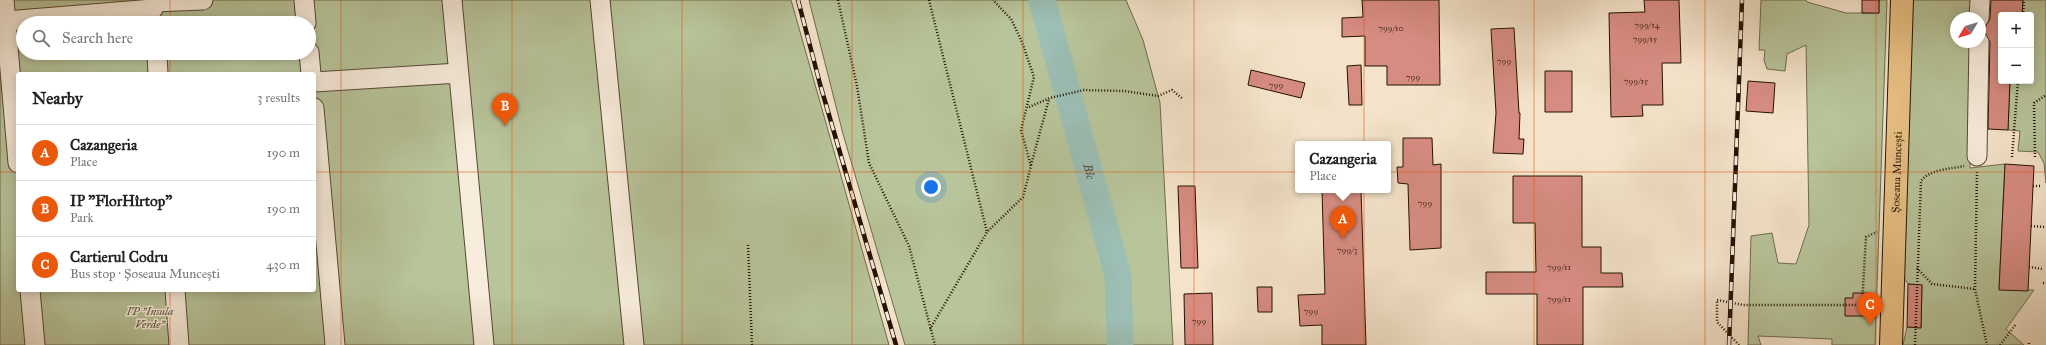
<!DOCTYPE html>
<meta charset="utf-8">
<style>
:root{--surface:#fff;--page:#f6f6f6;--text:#222;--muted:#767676;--line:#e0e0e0;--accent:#ea580c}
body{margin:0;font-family:"IM FELL Great Primer",serif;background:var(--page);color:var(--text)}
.controls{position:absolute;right:12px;top:12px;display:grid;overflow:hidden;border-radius:4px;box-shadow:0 2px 10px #0003}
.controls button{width:36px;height:36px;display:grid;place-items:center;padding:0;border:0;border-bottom:1px solid var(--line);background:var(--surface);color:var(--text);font:20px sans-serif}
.compass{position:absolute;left:1950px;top:12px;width:36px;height:36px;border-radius:50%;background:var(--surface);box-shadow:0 2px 10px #0003;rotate:232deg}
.you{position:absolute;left:931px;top:187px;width:14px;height:14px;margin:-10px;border:3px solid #fff;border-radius:50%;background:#1a73e8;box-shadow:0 0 0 6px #1a73e833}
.badge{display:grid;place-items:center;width:26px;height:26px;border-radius:50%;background:var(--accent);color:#fff;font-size:13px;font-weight:700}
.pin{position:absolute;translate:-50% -33px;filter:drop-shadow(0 1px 2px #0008)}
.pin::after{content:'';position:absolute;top:21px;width:14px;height:12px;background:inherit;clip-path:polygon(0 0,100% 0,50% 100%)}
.popup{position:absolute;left:1295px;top:141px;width:96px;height:52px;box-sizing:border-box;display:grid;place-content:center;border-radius:4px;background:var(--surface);filter:drop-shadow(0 1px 3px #0005);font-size:13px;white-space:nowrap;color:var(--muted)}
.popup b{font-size:15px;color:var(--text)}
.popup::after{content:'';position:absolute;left:50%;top:100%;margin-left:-8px;border:8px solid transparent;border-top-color:var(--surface)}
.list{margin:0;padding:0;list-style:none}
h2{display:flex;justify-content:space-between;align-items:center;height:52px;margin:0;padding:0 16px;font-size:17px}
h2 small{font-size:13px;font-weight:400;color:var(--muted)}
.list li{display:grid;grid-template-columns:26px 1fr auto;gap:12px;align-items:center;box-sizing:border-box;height:56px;padding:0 16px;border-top:1px solid var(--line)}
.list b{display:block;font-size:15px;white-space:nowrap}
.list p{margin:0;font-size:13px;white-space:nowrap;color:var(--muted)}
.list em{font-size:13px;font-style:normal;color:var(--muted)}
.icon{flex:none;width:22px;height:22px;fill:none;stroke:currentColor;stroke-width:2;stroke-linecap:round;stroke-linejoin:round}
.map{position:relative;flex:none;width:2046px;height:345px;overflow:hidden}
.search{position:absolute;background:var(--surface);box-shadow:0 2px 10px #0003;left:16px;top:16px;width:300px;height:44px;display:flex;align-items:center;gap:10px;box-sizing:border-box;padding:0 14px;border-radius:22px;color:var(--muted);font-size:15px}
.panel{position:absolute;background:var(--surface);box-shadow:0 2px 10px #0003;left:16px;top:72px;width:300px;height:220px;border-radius:4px}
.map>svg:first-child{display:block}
.green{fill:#b8c49a;stroke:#6e6b4e;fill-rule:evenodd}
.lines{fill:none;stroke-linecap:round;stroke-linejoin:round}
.river{stroke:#9cbeb4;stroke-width:27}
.building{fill:#d78c82;stroke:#231201}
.minor-casing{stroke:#574633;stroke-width:21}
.major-casing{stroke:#231201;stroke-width:24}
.path{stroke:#231201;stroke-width:2.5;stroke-dasharray:1 2;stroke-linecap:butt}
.minor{stroke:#f8eddd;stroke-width:19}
.major{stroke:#eac285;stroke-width:22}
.rail-casing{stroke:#231201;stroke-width:4.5}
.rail{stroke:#f8eddd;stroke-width:3;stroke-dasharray:9;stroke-linecap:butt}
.grid{fill:none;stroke:#de550b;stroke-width:1;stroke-opacity:0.55}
.labels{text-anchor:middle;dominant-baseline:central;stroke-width:3;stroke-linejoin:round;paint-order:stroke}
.number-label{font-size:9px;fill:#503021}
.street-label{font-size:11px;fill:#231201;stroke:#f8eddd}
.park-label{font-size:11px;font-style:italic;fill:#575037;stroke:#f8eddd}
.water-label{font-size:12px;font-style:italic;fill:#4d4e40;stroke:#f8eddd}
</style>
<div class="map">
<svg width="2046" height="345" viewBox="0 0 2046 345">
<rect width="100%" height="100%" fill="#f4e3ca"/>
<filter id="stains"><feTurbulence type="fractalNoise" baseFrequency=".005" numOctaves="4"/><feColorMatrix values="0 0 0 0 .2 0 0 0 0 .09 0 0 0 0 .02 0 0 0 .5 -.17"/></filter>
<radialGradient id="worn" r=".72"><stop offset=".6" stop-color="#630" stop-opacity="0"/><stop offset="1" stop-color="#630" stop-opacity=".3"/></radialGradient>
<path class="green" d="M0,0H791L889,345H0ZM23,23H309V53H23ZM18,74H314V290H18Z
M809,0H1126L1143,40L1160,103L1173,345H905L843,134Z
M1761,0H1806L1807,2L1846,13H1879V0H1887L1875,345H1832V339L1758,336L1761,345H1748L1751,236L1772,233L1778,263L1796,264L1809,225L1806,45L1787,54L1785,71L1767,69L1764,60L1765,50H1759Z
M1913,0H1971L1975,18H1956V42H1974L1970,168L2005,164L1999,289L2034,290L2006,329L2024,345H1903L1907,327L1921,328L1922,285L1908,284L1902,275Z
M2023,0H2046V183L2044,163L2038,152L2018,151L2020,131L2008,130L2010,81H2031V15H2012L2022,14Z"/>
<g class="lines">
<path class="river" id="s1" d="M1042,0L1118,276L1120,345"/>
</g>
<path class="building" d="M1362,0H1439L1440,85H1387V66H1365V36L1342,37V18L1363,17Z
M1644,0H1679L1681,63H1662L1663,105H1642L1643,116L1611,117L1609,13L1645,12Z
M1862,0H1879V13H1862Z
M1991,0H2023L2022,14L2001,15V81H2010L2008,130L1988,129L1990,42L1985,33V27L1990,19Z
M1514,28L1519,113H1520L1519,139H1524L1523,154L1493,153L1496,113L1491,29Z
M1361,65L1362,105H1349L1347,66Z
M1251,70L1305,83L1301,98L1248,85Z
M1545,71H1572V112H1545Z
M1748,81L1775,83L1773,113L1746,111Z
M1403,138H1432L1433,165L1441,164V248L1410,250L1408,184L1398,183L1397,167H1403Z
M2005,164L2034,166L2028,291L1999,290Z
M1513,176H1582V247H1601V273H1622L1623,287H1583V345H1537V294H1486V272H1536L1535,223H1513Z
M1178,186H1195L1198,268H1181Z
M1322,190H1361L1366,345H1322V325L1300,326L1298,295L1325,294Z
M1908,284L1922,285L1921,328L1907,327Z
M1257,287H1272V312H1258Z
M1212,293L1213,345H1185L1184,294Z
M1853,293H1869L1868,316H1845V298H1853Z"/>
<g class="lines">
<defs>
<path id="minor" d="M4,0L18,163
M304,0L306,23
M452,0L484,345
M600,0L634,345
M153,2L203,0
M1979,18L1980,0
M6,21L153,9
M309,52L311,74
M157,53L158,74
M314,82L459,73
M314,108L335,345
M1977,156L1979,42
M30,290L35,345
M175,290L179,345"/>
<g id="major">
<path id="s2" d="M1891,345L1902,0"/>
</g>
</defs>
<use href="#minor" class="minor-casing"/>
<use href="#major" class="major-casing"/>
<path class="path" d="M838,0L857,86L869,163L909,246L935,345
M929,0L987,232
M2023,15L2024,0
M1029,107L1050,98L1084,90L1124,91L1158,96L1172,90L1183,99
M2012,157L2018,81
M2035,157L2034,103L2046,95
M1031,165L1049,99
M1977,172L1975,289L1987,345
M2033,186H2042
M2031,226L2044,227
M748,245L752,345
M2029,267L2043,269
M1917,268L1932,284L1975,289
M2043,283H2046
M930,329L987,232L1023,197L1031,166L1021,130L1034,77L1022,42L1011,19L993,0
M2029,343V345
M1739,345L1717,322V300L1743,305H1862L1866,237L1877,232
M1915,345L1921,181C1930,169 1950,169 1964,166
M2000,345L2016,324"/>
<use href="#minor" class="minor"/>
<use href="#major" class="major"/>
<defs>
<path id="rail" d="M798,0L820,84L896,345
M1729,345L1742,0"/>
</defs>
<use href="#rail" class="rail-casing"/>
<use href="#rail" class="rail"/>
</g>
<path class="grid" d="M170,0V23M341,0V345M512,0V345M682,0V345M852,0V345M1023,0V345M1194,0V345M1364,0V345M1534,0V345M1705,0V345M1876,0V345M170,53V74M0,172H18M314,172H2046M170,290V345"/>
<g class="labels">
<g class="number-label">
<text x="1647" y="24">799/14</text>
<text x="1391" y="27">799/10</text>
<text x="1645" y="38">799/15</text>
<text x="1504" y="60">799</text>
<text x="1413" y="76">799</text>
<text x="1636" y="80">799/15</text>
<text x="1276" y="84">799</text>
<text x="1425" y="202">799</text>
<text x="1347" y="249">799/3</text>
<text x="1559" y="266">799/11</text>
<text x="1559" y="298">799/11</text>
<text x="1311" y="310">799</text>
<text x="1199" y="320">799</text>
</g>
<g class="street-label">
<text stroke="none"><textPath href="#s2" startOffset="173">Șoseaua Muncești</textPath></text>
</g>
<g class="park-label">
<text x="150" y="311">IP "Insula<tspan x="150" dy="13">Verde"</tspan></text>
</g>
<g class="water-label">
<text stroke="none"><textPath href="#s1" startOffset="178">Bîc</textPath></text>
</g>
</g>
<rect width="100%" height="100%" filter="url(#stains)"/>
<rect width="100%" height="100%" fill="url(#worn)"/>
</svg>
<div class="controls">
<button>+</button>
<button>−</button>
</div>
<svg class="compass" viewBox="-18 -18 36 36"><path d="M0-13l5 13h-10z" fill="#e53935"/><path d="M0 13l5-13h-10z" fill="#767676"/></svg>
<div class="you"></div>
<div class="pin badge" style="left:1343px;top:239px">A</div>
<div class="popup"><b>Cazangeria</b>Place</div>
<div class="pin badge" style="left:505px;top:126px">B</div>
<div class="pin badge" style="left:1870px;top:325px">C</div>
<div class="search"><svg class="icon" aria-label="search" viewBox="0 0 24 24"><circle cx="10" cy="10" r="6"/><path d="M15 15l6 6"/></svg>Search here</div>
<section class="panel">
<h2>Nearby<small>3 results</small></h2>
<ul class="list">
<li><span class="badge">A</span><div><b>Cazangeria</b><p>Place</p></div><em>190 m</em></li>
<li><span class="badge">B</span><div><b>IP &quot;FlorHîrtop&quot;</b><p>Park</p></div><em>190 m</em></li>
<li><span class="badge">C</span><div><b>Cartierul Codru</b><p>Bus stop · Șoseaua Muncești</p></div><em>430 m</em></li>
</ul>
</section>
</div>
